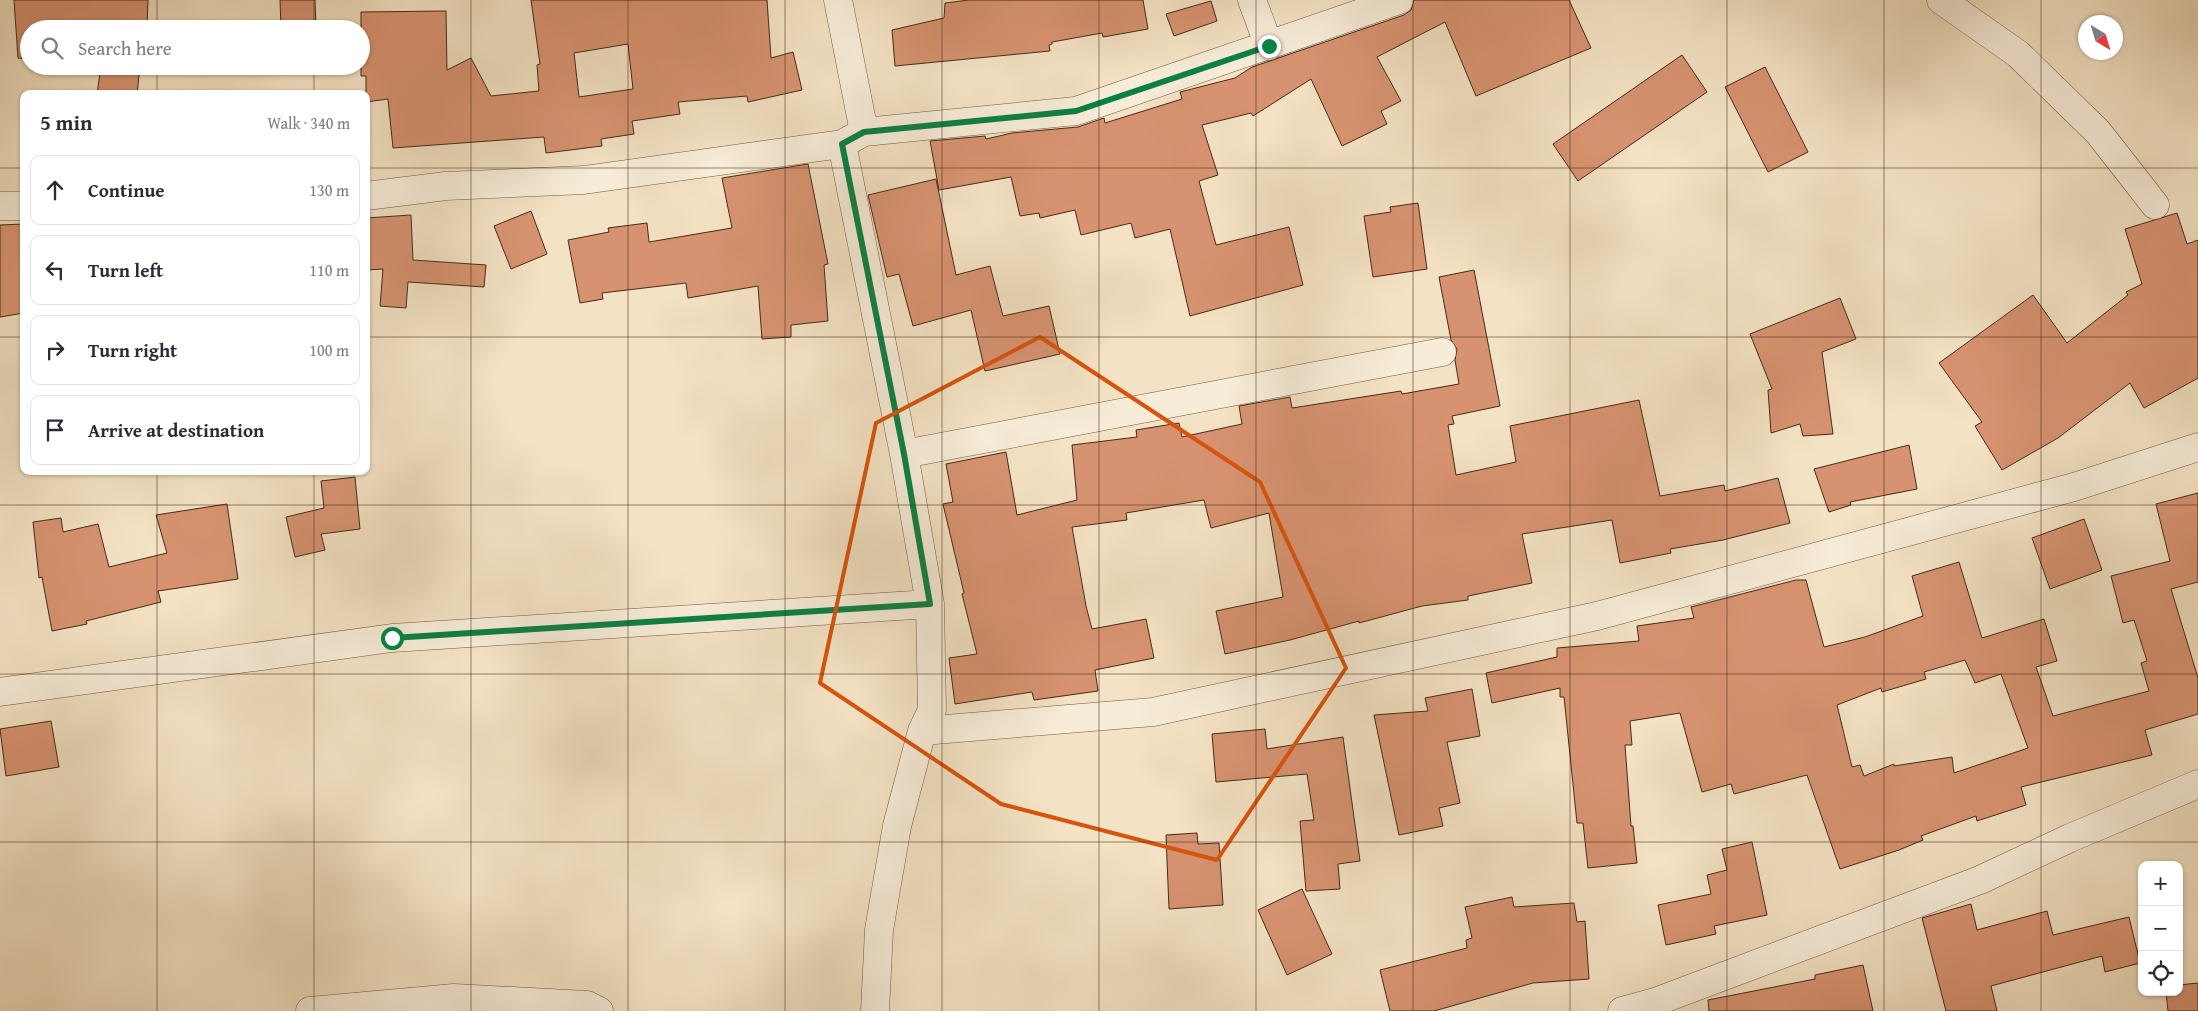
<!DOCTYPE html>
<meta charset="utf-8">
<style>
:root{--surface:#fff;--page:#f7f7f7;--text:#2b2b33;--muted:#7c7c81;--line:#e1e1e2}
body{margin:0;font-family:"Gentium Book Plus",serif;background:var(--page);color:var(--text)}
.controls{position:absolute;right:15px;bottom:15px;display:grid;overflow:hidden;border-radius:10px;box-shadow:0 1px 4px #0004}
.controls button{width:45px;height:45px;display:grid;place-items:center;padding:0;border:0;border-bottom:1px solid var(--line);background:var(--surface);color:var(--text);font:25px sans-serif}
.compass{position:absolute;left:2078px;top:15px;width:45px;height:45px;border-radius:50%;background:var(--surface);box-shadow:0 1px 4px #0004;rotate:142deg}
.stop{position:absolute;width:15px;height:15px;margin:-11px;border:4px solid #0b8043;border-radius:50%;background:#fff}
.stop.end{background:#0b8043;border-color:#fff;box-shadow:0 1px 5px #0008}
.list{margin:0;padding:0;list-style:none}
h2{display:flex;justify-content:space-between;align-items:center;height:65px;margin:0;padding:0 20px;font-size:21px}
h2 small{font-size:16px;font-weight:400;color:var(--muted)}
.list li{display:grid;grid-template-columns:32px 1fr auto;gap:15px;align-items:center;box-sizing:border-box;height:70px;margin:0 10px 10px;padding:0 10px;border:1px solid var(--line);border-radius:10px}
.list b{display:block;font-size:19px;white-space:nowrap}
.list em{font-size:16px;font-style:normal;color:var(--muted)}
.icon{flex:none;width:28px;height:28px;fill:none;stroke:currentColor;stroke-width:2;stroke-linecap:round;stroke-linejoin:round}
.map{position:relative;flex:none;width:2198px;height:1011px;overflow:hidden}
.search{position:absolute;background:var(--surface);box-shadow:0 1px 4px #0004;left:20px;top:20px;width:350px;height:55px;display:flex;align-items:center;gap:12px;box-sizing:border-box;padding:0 18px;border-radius:28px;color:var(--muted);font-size:19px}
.panel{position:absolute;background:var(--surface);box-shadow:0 1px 4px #0004;left:20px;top:90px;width:350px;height:385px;border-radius:10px}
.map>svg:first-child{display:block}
.building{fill:#d79371;stroke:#462a17;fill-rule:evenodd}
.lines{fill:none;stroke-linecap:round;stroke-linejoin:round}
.street-casing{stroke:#715842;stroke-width:29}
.street{stroke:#f7ecd8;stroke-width:28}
.route{stroke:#0b8043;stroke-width:6}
.marked{fill:none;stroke:#d8540d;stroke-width:4;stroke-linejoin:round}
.grid{fill:none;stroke:#462a17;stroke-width:1;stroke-opacity:0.55}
</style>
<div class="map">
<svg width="2198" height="1011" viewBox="0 0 2198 1011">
<rect width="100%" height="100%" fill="#f3e2c3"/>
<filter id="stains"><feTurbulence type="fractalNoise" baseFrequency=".004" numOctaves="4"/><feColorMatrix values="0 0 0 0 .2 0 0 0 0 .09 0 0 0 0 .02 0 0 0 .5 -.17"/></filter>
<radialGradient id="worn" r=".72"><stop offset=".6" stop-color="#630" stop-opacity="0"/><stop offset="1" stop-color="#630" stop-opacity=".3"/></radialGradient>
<path class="building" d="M14,0H148L147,26H143V29H29V59L18,58Z
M280,0H315L316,29H281Z
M531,0H767L771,58L793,52L802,90L748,102L747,96L678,102L680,114L632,121L634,134L601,139L602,146L546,153L544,137L393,148L388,99L366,102V76H361V12L446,11L447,70L471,58L491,96L539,91L537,65L540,64ZM628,44L633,89L579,97L574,53Z
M969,0H1143L1148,29L1103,37L1102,33L1052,42V44L1049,45L1050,51L895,66L892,30L944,18L945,3Z
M1414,0H1569L1591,48L1476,96L1445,22L1377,57L1401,101L1381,111L1387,124L1342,146L1311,79L1253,116L1251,113L1202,125L1218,175L1199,181L1216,245L1289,227L1303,285L1190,316L1170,229L1135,238L1131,223L1081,235L1075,210L1040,218L1039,213L1020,216L1011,177L939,190L930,141L985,136L986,139L1012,133L1078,127L1104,118L1105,123L1182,99L1180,92L1235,78L1252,67L1404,15L1411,10Z
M1211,1L1217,21L1174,36L1166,14Z
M1682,55L1707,92L1578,181L1553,144Z
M101,66H140L137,94H97Z
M1765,67L1808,152L1768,172L1725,87Z
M808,164L828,264L824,265L828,321L791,325V337L762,339L758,286L688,298L686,283L602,293L603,299L580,303L568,240L609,232L608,228L647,223L649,242L732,228L722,178Z
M936,179L956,275L990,266L1003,316L1049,306L1060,354L985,371L971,310L913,326L899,274L887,277L868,195Z
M1418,203L1427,269L1373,277L1364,216L1391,212L1390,207Z
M531,211L547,254L511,269L494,226Z
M2177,213L2187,244L2198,240V378L2144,408L2130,383L2058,438L2002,470L1975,426L1982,422L1939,363L2033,295L2067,343L2128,295L2126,292L2142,284L2125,229Z
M411,215L413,260L486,265L484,287L408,282L406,308L380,306L383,269L366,270V218Z
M24,224V313L0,317V225Z
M1474,270L1500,406L1452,416L1454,424L1448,425L1456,475L1516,462L1510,426L1639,400L1660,496L1724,485L1725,491L1778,478L1790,523L1723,540L1670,549L1671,553L1620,563L1612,520L1522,534L1532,583L1468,596V600L1422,606L1359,623V621L1290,640L1225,654L1216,611L1283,597L1269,513L1211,528L1204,500L1126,513L1127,520L1072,527L1086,606L1092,629L1146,619L1154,658L1095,670L1098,691L1034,700L1032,692L955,704L949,658L977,654L962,594L964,593L943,504L953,502L946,464L1006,452L1017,515L1077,500L1072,445L1137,437L1136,430L1179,423L1182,437L1242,424L1239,406L1290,397L1292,408L1401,391L1402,394L1459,384L1455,360L1457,349L1451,340L1439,277Z
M1840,298L1856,339L1822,352L1833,434L1803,436L1800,424L1771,433L1768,390L1772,389L1750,334Z
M1909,445L1917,489L1850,502L1851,505L1829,512L1814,469Z
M355,477L360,529L321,534L325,550L295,557L286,517L324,508L321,481Z
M2198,493V582L2171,589L2198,678V714L2145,730L2152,755L2021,787L2026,805L1977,821L1976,816L1921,836L1923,840L1899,850L1840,869L1807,775L1734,794L1731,784L1702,792L1680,713L1630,721L1632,745H1625L1631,826H1633L1637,863L1588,868L1583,823H1577L1564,697H1560V688L1492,703L1486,673L1557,657V648L1639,641L1637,626L1694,618L1691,607L1796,580H1806L1824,647L1865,637L1923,616L1912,576L1959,562L1982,638L2044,619L2057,661L2036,667L2053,716L2149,691L2141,663L2147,661L2134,620L2123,623L2111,576L2170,561L2156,504ZM1965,660L1975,683L2001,674L2028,748L1954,773L1952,757L1894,766V764L1864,776L1860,765L1852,767L1837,705L1881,688L1882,692L1926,679L1924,672Z
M227,504L238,579L158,591L161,602L86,621L87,624L52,631L42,577L39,578L33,522L61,518L63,532L98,524L109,567L167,553L156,515Z
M2084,519L2102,570L2050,589L2032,538Z
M1472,689L1480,736L1447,742L1460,803L1439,808L1443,826L1399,835L1374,715L1428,711L1425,698Z
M51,721L59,767L6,776L0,729Z
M1265,729L1267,749L1343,737L1360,861L1338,864L1340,889L1306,891L1300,821L1314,820L1307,774L1216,782L1212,734Z
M1197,833L1198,844L1219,843L1223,905L1169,909L1166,835Z
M1752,842L1767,915L1714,926L1716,934L1666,945L1658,905L1711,894L1707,875L1727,870L1722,849Z
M1302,889L1332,954L1287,975L1258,910Z
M1512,897L1514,907L1574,903L1577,922L1585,921L1589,979L1533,983L1434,1011H1390L1380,970L1467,948L1466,940L1472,938L1465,907Z
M1971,904L1977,930L2047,911L2053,935L2129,917L2140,963L2105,972L2102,956L1991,986L1997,1011H1946L1922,918Z
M1863,965L1873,1011H1709L1708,1000L1815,979V975Z
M2198,983V1011H2168L2166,992H2179V985Z"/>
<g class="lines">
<defs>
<path id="street" d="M838,0L864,132
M1252,0L1269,46
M1941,0L2018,54L2098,132L2155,205
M842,144L904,454L930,604L932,710L922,731L897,826L879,930L875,1011
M366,196L446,186L584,180L842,144L864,132L1076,111L1399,0
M0,206H24
M904,454L1442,352
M0,692L392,638L930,604
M922,731L1153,712L1597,616L2074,487L2198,447
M310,1011L454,998L587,1005L599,1011
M1622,1011L1655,1002L1980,880L2070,838L2198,784"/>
</defs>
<use href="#street" class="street-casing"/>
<use href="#street" class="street"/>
</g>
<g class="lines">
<path class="route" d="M392,638L930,604L904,454L842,144L864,132L1076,111L1269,46"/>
</g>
<path class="marked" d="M1040,337L1260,482L1346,668L1217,860L1001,804L820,683L876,423Z"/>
<path class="grid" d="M157,0V29M314,0V29M471,0V1011M628,0V1011M785,0V1011M942,0V1011M1099,0V1011M1256,0V1011M1413,0V1011M1570,0V1011M1727,0V1011M1884,0V1011M2041,0V1011M157,66V94M314,66V94M0,168H24M366,168H2198M0,337H24M366,337H2198M157,471V1011M314,471V1011M0,505H2198M0,674H2198M0,842H2198"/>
<rect width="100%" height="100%" filter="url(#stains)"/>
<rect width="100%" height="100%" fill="url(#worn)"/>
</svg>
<div class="controls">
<button>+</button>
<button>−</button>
<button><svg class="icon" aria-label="locate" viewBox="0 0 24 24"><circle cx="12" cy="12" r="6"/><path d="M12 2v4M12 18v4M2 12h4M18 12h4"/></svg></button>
</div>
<svg class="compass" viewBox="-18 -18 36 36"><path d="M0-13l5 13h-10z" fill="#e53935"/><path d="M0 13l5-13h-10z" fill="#7c7c81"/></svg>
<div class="stop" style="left:392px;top:638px"></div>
<div class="stop end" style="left:1269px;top:46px"></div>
<div class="search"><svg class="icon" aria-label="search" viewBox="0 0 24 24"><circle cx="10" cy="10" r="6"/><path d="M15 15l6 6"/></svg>Search here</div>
<section class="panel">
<h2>5 min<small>Walk · 340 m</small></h2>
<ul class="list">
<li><svg class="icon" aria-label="ahead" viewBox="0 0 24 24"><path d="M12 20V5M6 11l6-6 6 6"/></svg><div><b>Continue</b></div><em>130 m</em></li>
<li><svg class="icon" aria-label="left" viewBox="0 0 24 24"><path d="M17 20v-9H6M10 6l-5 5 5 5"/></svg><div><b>Turn left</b></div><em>110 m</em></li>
<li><svg class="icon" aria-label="right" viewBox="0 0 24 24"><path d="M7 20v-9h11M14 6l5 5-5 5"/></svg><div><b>Turn right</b></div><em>100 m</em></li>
<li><svg class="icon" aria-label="arrive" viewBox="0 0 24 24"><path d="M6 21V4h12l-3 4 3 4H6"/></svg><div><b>Arrive at destination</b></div></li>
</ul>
</section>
</div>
